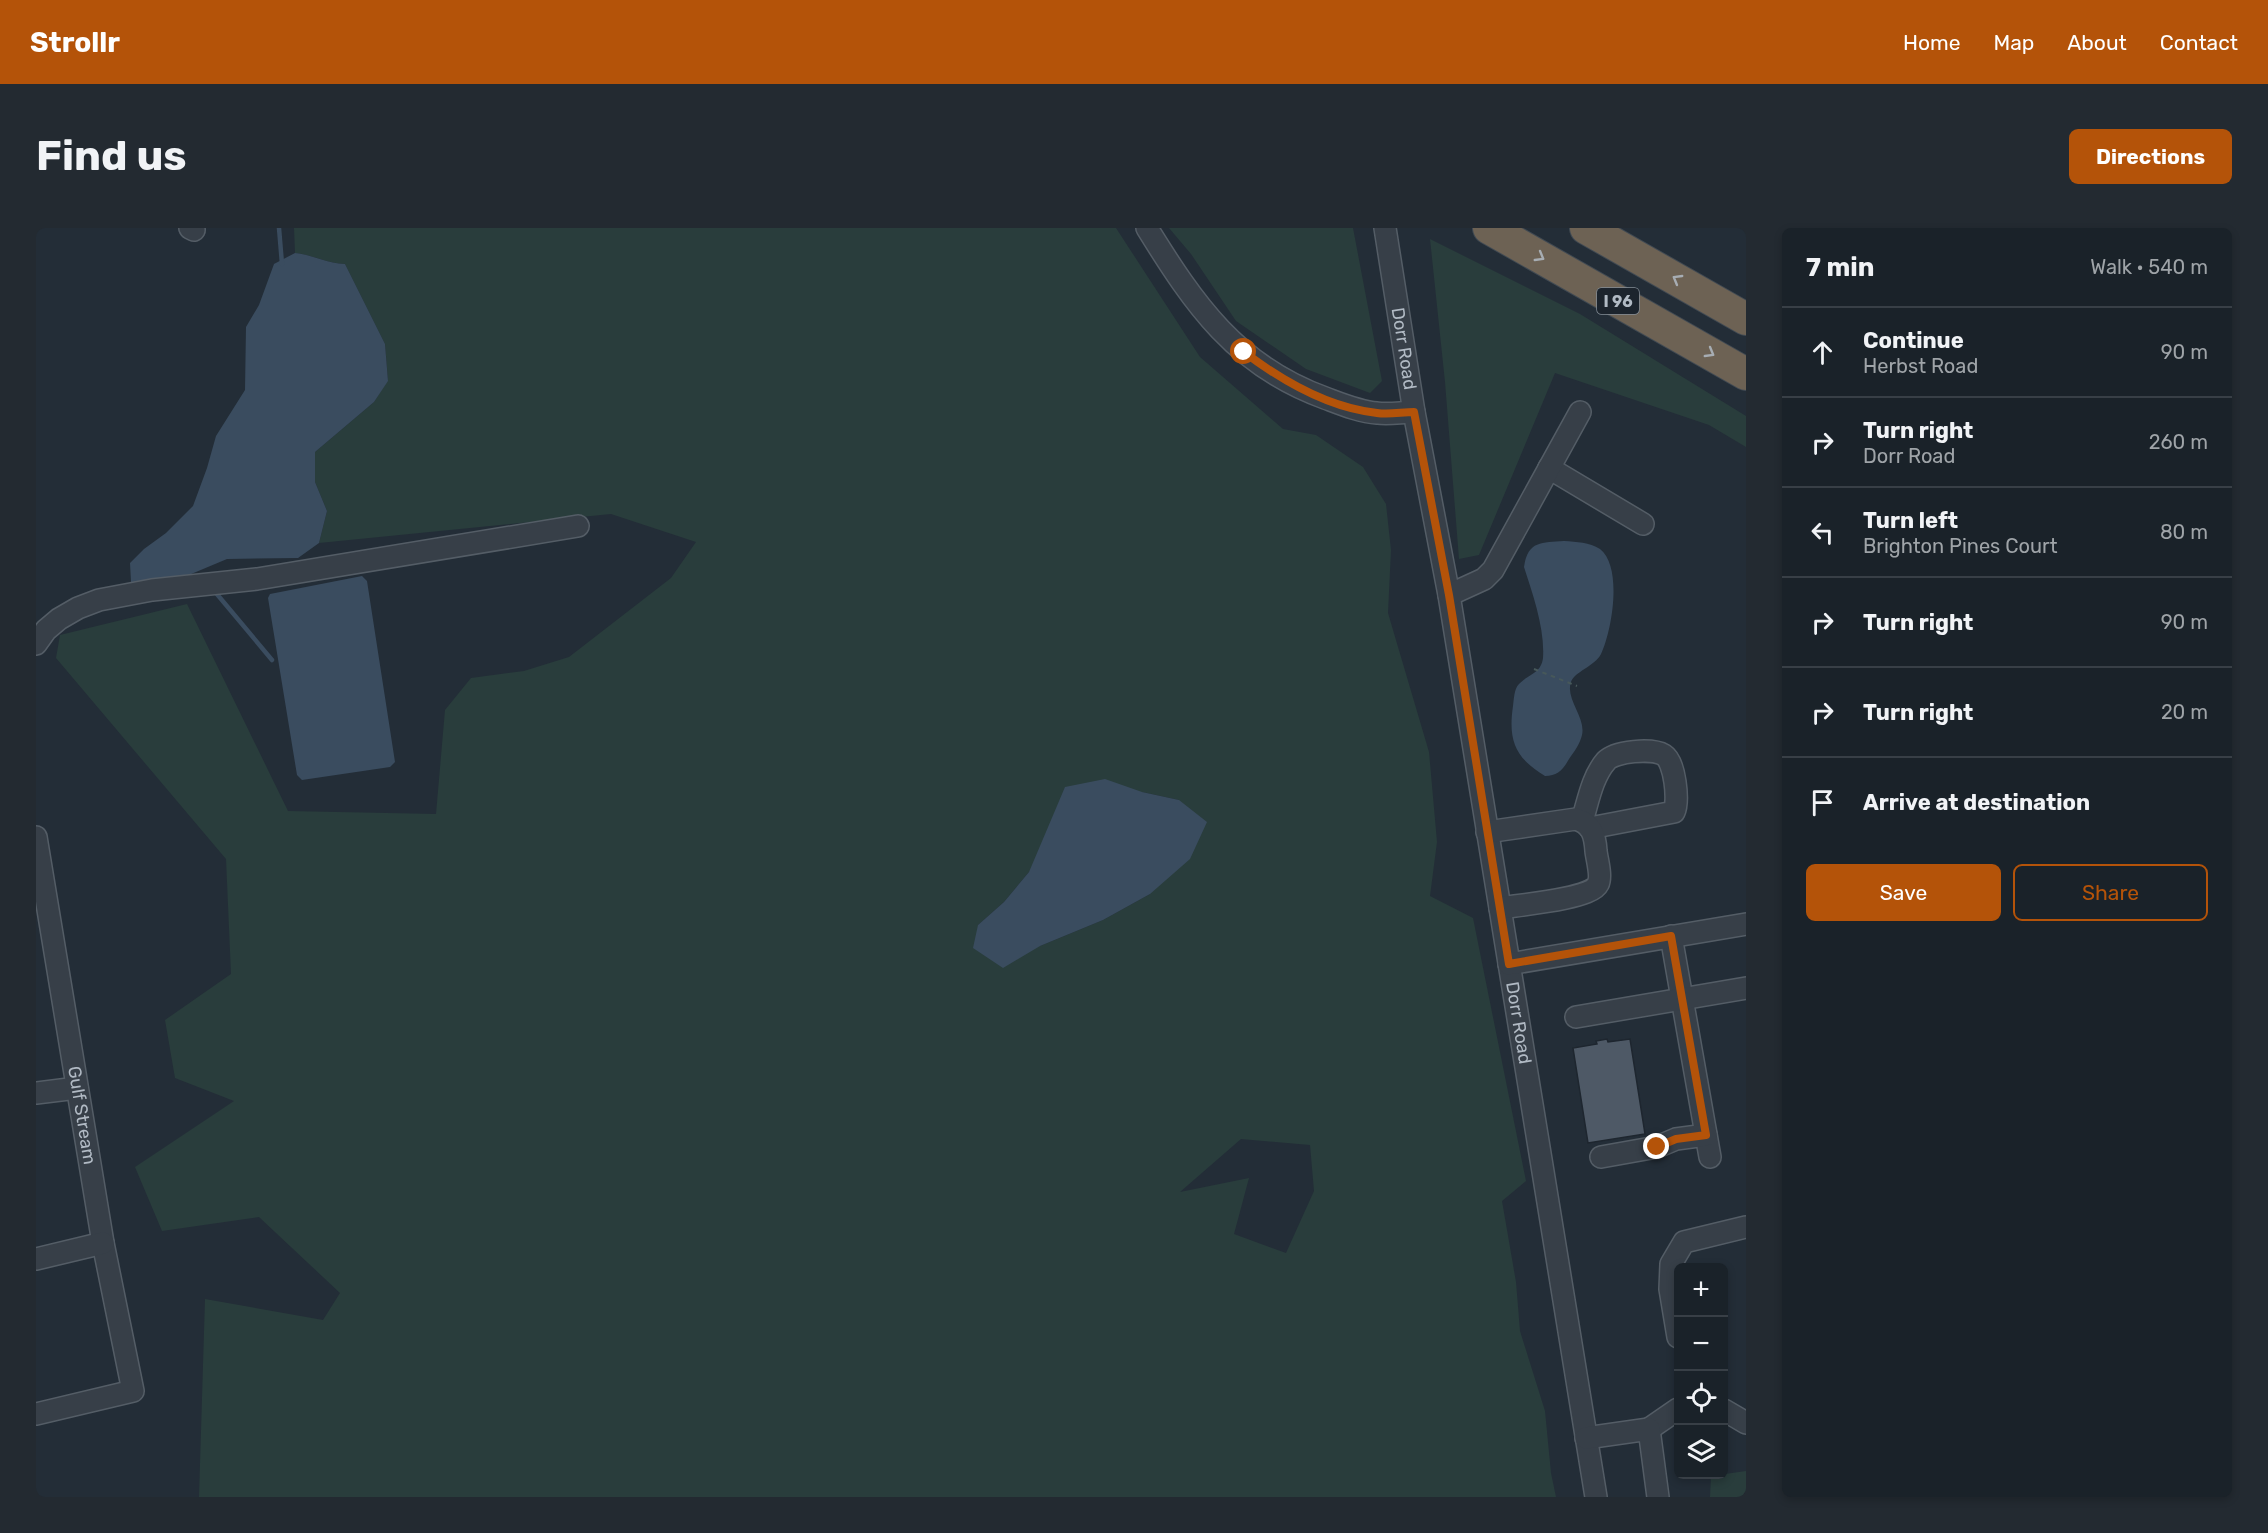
<!DOCTYPE html>
<meta charset="utf-8">
<style>
:root{--surface:#1a2229;--page:#232a31;--text:#f1f3f6;--muted:#9fa4a8;--line:#383f46;--accent:#b45309}
body{margin:0;font-family:Rubik,sans-serif;background:var(--page);color:var(--text)}
.controls{position:absolute;right:18px;bottom:18px;display:grid;overflow:hidden;border-radius:9px;box-shadow:0 3px 9px #0003}
.controls button{width:54px;height:54px;display:grid;place-items:center;padding:0;border:0;border-bottom:2px solid var(--line);background:var(--surface);color:var(--text);font:30px sans-serif}
.stop{position:absolute;width:18px;height:18px;margin:-14px;border:4px solid #b45309;border-radius:50%;background:#fff}
.stop.end{background:#b45309;border-color:#fff;box-shadow:0 2px 6px #0008}
.list{margin:0;padding:0;list-style:none}
h2{display:flex;justify-content:space-between;align-items:center;height:78px;margin:0;padding:0 24px;font-size:26px}
h2 small{font-size:20px;font-weight:400;color:var(--muted)}
.list li{display:grid;grid-template-columns:39px 1fr auto;gap:18px;align-items:center;box-sizing:border-box;height:90px;padding:0 24px;border-top:2px solid var(--line)}
.list b{display:block;font-size:22px;white-space:nowrap}
.list p{margin:0;font-size:20px;white-space:nowrap;color:var(--muted)}
.list em{font-size:20px;font-style:normal;color:var(--muted)}
.actions{display:flex;gap:12px;padding:18px 24px}
.actions a{flex:1;padding:14px 0;border:2px solid var(--accent);border-radius:9px;text-align:center;font-size:21px;color:var(--accent)}
.actions .main{background:var(--accent);color:#fff}
.icon{flex:none;width:33px;height:33px;fill:none;stroke:currentColor;stroke-width:2;stroke-linecap:round;stroke-linejoin:round}
.map{position:relative;flex:none;width:1710px;height:1269px;overflow:hidden;border-radius:9px}
header{display:flex;align-items:center;gap:36px;box-sizing:border-box;height:84px;padding:0 30px;background:var(--accent);color:#fff}
header strong{font-size:28px}
nav{display:flex;gap:33px;margin-inline-start:auto;font-size:21px}
.intro{display:flex;align-items:center;justify-content:space-between;box-sizing:border-box;height:144px;padding:0 36px}
h1{margin:0;font-size:42px}
.button{padding:15px 27px;border-radius:9px;background:var(--accent);color:#fff;font-size:21px;font-weight:700}
main{display:flex;gap:36px;padding:0 36px}
aside{flex:1;background:var(--surface);border-radius:9px;box-shadow:0 3px 9px #0003}
.map>svg:first-child{display:block}
.green{fill:#293d3c;fill-rule:evenodd}
.water{fill:#3a4c5f}
.lines{fill:none;stroke-linecap:round;stroke-linejoin:round}
.stream{stroke:#3a4c5f;stroke-width:4.5}
.building{fill:#4e5966;stroke:#1e262f;stroke-width:1.5}
.minor-casing{stroke:#545d66;stroke-width:24}
.highway-casing{stroke:#414a53;stroke-width:34}
.path{stroke:#47585a;stroke-width:2;stroke-dasharray:4.5 4.5;stroke-linecap:butt}
.minor{stroke:#373f48;stroke-width:21}
.highway{stroke:#6d6254;stroke-width:32}
.oneway{stroke:#a7adb3}
.route{stroke:#b45309;stroke-width:8}
.labels{text-anchor:middle;dominant-baseline:central;stroke-width:4.5;stroke-linejoin:round;paint-order:stroke}
.shield{fill:#1c242d;stroke:#848d97;stroke-width:1.5}
.shield-label{font-size:16px;font-weight:bold;fill:#b1bac4}
.street-label{font-size:18px;fill:#b1bac4;stroke:#1c242d}
</style>
<header>
<strong>Strollr</strong>
<nav><a>Home</a><a>Map</a><a>About</a><a>Contact</a></nav>
</header>
<div class="intro"><h1>Find us</h1><a class="button">Directions</a></div>
<main>
<div class="map">
<svg width="1710" height="1269" viewBox="0 0 1710 1269">
<rect width="100%" height="100%" fill="#232d37"/>
<path class="green" d="M258,0H1080L1164,129L1247,201L1280,207L1327,239L1350,276L1355,322L1352,385L1393,524L1401,614L1394,668L1437,690L1490,953L1466,973L1480,1054L1484,1103L1509,1183L1515,1245L1520,1269H163L169,1071L287,1092L304,1065L223,989L126,1003L99,939L198,873L139,850L129,792L195,746L190,631L20,430L24,407L151,376L252,583L400,586L409,482L435,450L488,443L533,429L635,350L660,314L575,286L283,315L291,283L279,254V224L338,174L352,152L349,116L309,36C289,35 278,27 259,25ZM1106,564L1143,572L1114,666L1067,692L1004,718L942,697L968,674L993,644ZM1205,911L1274,917L1278,963L1250,1025L1198,1006L1213,950L1144,964Z
M1133,0H1317L1346,153L1334,165L1270,141L1200,93L1155,26Z
M1394,11L1544,86L1710,188V219L1673,197L1519,145L1443,327L1423,331L1409,154Z
M1710,1243V1269H1674L1675,1248Z"/>
<path class="water" d="M259,25C278,27 289,35 309,36L349,116L352,153L338,174L279,224V254L291,283L283,315L262,330L191,331L148,349L126,354H95L94,335L108,321L130,305L157,278L171,240L180,208L209,162L210,99L223,77L238,36Z
M1528,313C1541,314 1553,314 1564,321C1587,339 1576,403 1565,426C1559,438 1538,444 1535,454C1529,471 1550,489 1546,507C1544,516 1538,524 1533,531C1527,542 1521,548 1509,548C1479,530 1472,512 1477,478C1478,471 1478,461 1483,456C1492,446 1505,446 1507,430C1509,401 1497,367 1488,339C1492,312 1506,315 1528,313Z
M326,348L331,353L359,534L354,539L266,552L261,547L232,370L234,366Z
M1069,551L1106,564L1143,572L1171,594L1154,631L1114,666L1067,692L1004,718L967,740L937,720L942,697L968,674L993,644L1029,559Z"/>
<g class="lines">
<path class="stream" d="M243,0L246,36
M180,365L236,432"/>
</g>
<path class="building" d="M1571,811L1572,814L1594,811L1609,906L1552,915L1537,820L1561,816L1560,813Z"/>
<g class="lines">
<defs>
<g id="minor">
<path d="M154,0L158,2"/>
<path d="M1111,0C1158,76 1200,138 1289,170C1305,176 1324,184 1341,185C1353,187 1366,184 1378,184"/>
<path id="s1" d="M1349,0L1378,184L1413,367L1560,1269"/>
<path d="M1513,240L1607,296"/>
<path d="M1413,367L1448,351L1457,342L1544,184"/>
<path d="M0,416L10,402L23,391L42,380L63,372L116,362L221,351L542,298"/>
<path d="M1546,593C1552,574 1556,549 1570,533C1579,523 1616,520 1628,527C1639,534 1643,573 1638,584L1554,600"/>
<path d="M1451,604L1540,591C1556,596 1559,607 1560,623C1561,632 1566,648 1562,656C1555,671 1482,677 1464,680"/>
<path id="s2" d="M0,609L67,1015L97,1163L0,1186"/>
<path d="M1635,708L1674,929"/>
<path d="M1473,736L1710,696"/>
<path d="M1540,789L1710,760"/>
<path d="M0,865L41,860"/>
<path d="M1565,929L1621,919L1640,911L1670,907"/>
<path d="M0,1031L67,1015"/>
<path d="M1642,1109L1634,1061L1635,1036L1648,1014L1710,999"/>
<path d="M1688,1182L1710,1195"/>
<path d="M1613,1201L1642,1181"/>
<path d="M1550,1210L1613,1201L1622,1269"/>
</g>
<path id="highway" d="M1453,0L1710,146
M1550,0L1710,91"/>
</defs>
<use href="#minor" class="minor-casing"/>
<use href="#highway" class="highway-casing"/>
<path class="path" d="M1498,441L1541,458"/>
<use href="#minor" class="minor"/>
<use href="#highway" class="highway"/>
</g>
<defs><path id="oneway-chevron" d="M-2-3.5L2.5 0L-2 3.5" fill="none" stroke-width="1.6" stroke-linecap="round" stroke-linejoin="round" transform="scale(1.5)"/></defs>
<g class="oneway">
<use href="#oneway-chevron" transform="translate(1504 29) rotate(30)"/>
<use href="#oneway-chevron" transform="translate(1641 51) rotate(-150)"/>
<use href="#oneway-chevron" transform="translate(1674 125) rotate(30)"/>
</g>
<g class="lines">
<path class="route" d="M1208,124C1245,152 1293,180 1341,185C1353,187 1366,184 1378,184L1413,367L1473,736L1635,708L1670,907L1640,911L1621,919"/>
</g>
<g class="labels">
<rect class="shield" x="1561" y="60" width="42" height="26" rx="4.5"/>
<g class="shield-label">
<text x="1582" y="73">I 96</text>
</g>
<g class="street-label">
<text stroke="none"><textPath href="#s1" startOffset="122">Dorr Road</textPath></text>
<text stroke="none"><textPath href="#s1" startOffset="806">Dorr Road</textPath></text>
<text stroke="none"><textPath href="#s2" startOffset="282">Gulf Stream</textPath></text>
</g>
</g>
</svg>
<div class="controls">
<button>+</button>
<button>−</button>
<button><svg class="icon" aria-label="locate" viewBox="0 0 24 24"><circle cx="12" cy="12" r="6"/><path d="M12 2v4M12 18v4M2 12h4M18 12h4"/></svg></button>
<button><svg class="icon" aria-label="layers" viewBox="0 0 24 24"><path d="M12 4l9 5-9 5-9-5zM3 14l9 5 9-5"/></svg></button>
</div>
<div class="stop" style="left:1208px;top:124px"></div>
<div class="stop end" style="left:1621px;top:919px"></div>
</div>
<aside>
<h2>7 min<small>Walk · 540 m</small></h2>
<ul class="list">
<li><svg class="icon" aria-label="ahead" viewBox="0 0 24 24"><path d="M12 20V5M6 11l6-6 6 6"/></svg><div><b>Continue</b><p>Herbst Road</p></div><em>90 m</em></li>
<li><svg class="icon" aria-label="right" viewBox="0 0 24 24"><path d="M7 20v-9h11M14 6l5 5-5 5"/></svg><div><b>Turn right</b><p>Dorr Road</p></div><em>260 m</em></li>
<li><svg class="icon" aria-label="left" viewBox="0 0 24 24"><path d="M17 20v-9H6M10 6l-5 5 5 5"/></svg><div><b>Turn left</b><p>Brighton Pines Court</p></div><em>80 m</em></li>
<li><svg class="icon" aria-label="right" viewBox="0 0 24 24"><path d="M7 20v-9h11M14 6l5 5-5 5"/></svg><div><b>Turn right</b></div><em>90 m</em></li>
<li><svg class="icon" aria-label="right" viewBox="0 0 24 24"><path d="M7 20v-9h11M14 6l5 5-5 5"/></svg><div><b>Turn right</b></div><em>20 m</em></li>
<li><svg class="icon" aria-label="arrive" viewBox="0 0 24 24"><path d="M6 21V4h12l-3 4 3 4H6"/></svg><div><b>Arrive at destination</b></div></li>
</ul>
<div class="actions"><a class="main">Save</a><a>Share</a></div>
</aside>
</main>
